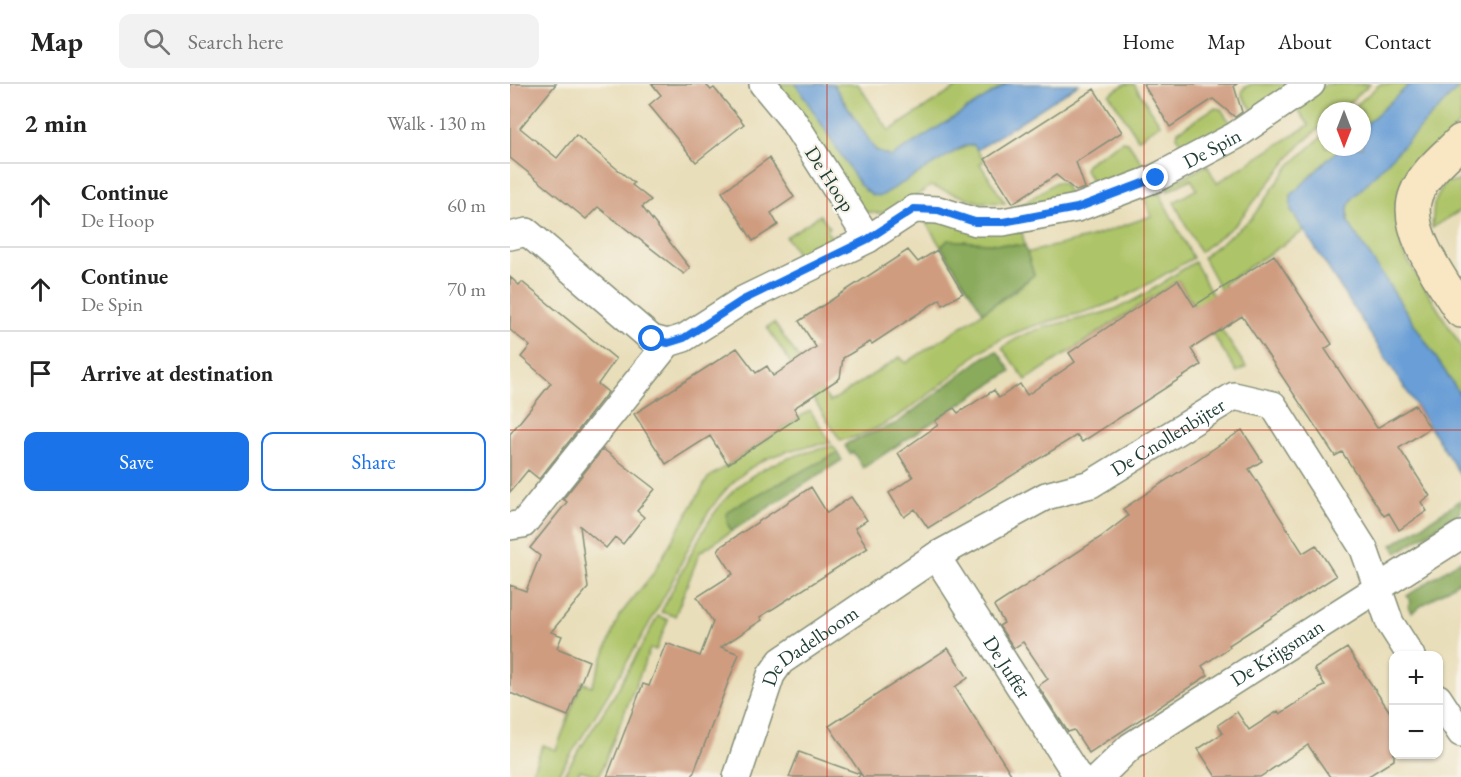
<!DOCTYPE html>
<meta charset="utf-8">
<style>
:root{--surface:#fff;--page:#f2f2f2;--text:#222;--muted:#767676;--line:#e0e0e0;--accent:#1a73e8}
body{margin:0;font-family:"EB Garamond",serif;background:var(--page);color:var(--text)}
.controls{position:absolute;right:18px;bottom:18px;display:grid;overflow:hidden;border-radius:12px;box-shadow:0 2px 4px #0004}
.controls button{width:54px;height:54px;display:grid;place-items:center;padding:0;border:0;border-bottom:2px solid var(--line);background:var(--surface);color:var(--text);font:30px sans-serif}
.compass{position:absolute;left:807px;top:18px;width:54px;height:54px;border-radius:50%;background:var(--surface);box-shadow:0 2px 4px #0004;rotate:180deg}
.stop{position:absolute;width:18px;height:18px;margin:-14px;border:4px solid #1a73e8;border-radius:50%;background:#fff}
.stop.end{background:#1a73e8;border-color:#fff;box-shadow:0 2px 6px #0008}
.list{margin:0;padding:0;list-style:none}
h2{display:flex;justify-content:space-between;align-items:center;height:78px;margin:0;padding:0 24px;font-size:26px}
h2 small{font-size:20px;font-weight:400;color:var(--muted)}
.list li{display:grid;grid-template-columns:39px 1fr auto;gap:18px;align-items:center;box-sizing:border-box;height:84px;padding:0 24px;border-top:2px solid var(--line)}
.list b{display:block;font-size:22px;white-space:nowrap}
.list p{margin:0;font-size:20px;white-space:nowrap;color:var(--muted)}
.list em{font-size:20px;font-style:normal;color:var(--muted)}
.actions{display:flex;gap:12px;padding:18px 24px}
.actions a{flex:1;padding:14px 0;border:2px solid var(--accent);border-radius:12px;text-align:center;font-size:21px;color:var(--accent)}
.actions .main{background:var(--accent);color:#fff}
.icon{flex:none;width:33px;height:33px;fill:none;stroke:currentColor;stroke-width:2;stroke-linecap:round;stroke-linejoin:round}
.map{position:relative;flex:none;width:951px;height:693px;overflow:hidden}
header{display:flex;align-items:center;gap:36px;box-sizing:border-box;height:84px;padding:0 30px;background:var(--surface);border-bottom:2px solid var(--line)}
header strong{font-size:28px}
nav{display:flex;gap:33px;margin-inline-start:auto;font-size:21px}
.search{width:420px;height:54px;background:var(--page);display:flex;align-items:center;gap:15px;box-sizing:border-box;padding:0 21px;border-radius:12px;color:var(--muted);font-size:22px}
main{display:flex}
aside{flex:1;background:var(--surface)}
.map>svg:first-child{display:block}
.green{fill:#aec468;stroke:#66804e;stroke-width:1.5}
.forest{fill:#8aaa5c;stroke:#547448;stroke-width:1.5}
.water{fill:#699ed6;stroke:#446e85;stroke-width:1.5}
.building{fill:#cf9c80}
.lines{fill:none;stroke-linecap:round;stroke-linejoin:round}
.street-casing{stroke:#848e77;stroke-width:30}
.secondary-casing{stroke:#848e77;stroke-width:36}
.street{stroke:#fff;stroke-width:27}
.secondary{stroke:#f9e7c3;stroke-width:33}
.route{stroke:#1a73e8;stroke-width:8}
.grid{fill:none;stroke:#c8321e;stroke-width:1.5;stroke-opacity:0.55}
.labels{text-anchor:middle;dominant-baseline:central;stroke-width:4.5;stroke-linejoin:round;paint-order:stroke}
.street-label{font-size:20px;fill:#1f3d34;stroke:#f7f3e8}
</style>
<header>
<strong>Map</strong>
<div class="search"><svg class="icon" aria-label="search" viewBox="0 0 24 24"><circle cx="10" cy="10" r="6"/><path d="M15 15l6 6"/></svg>Search here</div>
<nav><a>Home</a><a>Map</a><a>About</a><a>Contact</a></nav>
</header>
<main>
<aside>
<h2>2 min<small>Walk · 130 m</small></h2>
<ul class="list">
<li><svg class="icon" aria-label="ahead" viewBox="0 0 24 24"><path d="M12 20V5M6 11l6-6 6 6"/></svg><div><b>Continue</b><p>De Hoop</p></div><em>60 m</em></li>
<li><svg class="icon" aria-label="ahead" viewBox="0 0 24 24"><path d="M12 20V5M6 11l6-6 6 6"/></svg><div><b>Continue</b><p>De Spin</p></div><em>70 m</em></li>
<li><svg class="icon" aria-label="arrive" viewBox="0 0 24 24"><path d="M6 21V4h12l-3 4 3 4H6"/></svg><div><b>Arrive at destination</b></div></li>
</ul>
<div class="actions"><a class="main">Save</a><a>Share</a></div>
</aside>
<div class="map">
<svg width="951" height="693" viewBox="0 0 951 693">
<rect width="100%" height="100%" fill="#f7f3e8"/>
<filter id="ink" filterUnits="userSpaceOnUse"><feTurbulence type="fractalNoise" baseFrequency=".0167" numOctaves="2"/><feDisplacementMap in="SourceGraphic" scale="12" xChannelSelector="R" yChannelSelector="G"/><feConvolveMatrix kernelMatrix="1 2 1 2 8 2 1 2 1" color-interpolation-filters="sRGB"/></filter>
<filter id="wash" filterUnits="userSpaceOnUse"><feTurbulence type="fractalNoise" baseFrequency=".008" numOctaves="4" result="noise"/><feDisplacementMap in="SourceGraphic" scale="24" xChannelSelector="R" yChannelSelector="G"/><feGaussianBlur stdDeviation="1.35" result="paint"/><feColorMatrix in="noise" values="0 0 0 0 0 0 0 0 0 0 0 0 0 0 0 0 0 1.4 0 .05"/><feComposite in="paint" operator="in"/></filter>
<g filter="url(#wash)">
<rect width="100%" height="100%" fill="#e9deba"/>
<path class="green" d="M265,0H286L355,107L460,61H464L474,77L470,80L495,119L469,118L421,102C403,114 373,139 352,125Z
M323,0H348L379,47L452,0H497L381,73L366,67Z
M615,0H624L650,40L628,55L599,10Z
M741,0H781L743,27L732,11L733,5Z
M816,0H860L829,27H816V38L789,62L726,140L690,168L664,118L687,105L681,95L658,107L657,102L697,81L707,99L799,41L786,23Z
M870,0H900L852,44V27H840Z
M951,1V38L900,90L887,120L886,135L893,169L951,262V312L838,138V123L842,114Z
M704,24L711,25L722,41L676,67L667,53L668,47Z
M816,49V63H831L781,111V126L794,147L713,200L718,209L714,212L693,173L741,135L780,81Z
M612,57L618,58L637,86L587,106L575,86L576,80Z
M951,94V126L922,144L924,120L935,98H947Z
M546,98L553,99L562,114L507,124Z
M648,107L683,174C653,190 623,212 590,223C549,237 508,241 471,267C462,273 455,281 447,288C418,312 368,352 330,356L257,243L264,239L320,318L390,273L396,279L504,208L524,191L516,169L581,153L641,132L633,111Z
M310,131L320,143L316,146L321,153L325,151L329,158L295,182L276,153Z
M420,135L512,148L515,162L438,156L431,163L416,139Z
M685,178L706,218L697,224L736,283L727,288L668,196L516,296L492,264C529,237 564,240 605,225C632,215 659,193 685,178Z
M300,326L321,359C294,362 261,369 239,385C194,417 179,467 154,513C120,574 85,635 46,693H20L33,661L46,666L72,598L82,602L109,532L142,491L198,394Z
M323,362L328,369L222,424L218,441L222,447L190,468L165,532L151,528C202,434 206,386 323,362Z
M148,532L158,536L146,566L140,565L89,692L70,686L67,693H52L105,610Z"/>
<path class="forest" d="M438,156L515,162L524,191L473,228L431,163Z
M487,267L501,287L353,384L343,368L340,370L335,362L338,359L387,339L474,273Z
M327,369L332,376L222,447L218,441L216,430L222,424Z
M951,416V428L887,469L882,461Z
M951,476V496L902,528L898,522L901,518L897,512Z"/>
<path class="water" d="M286,0H323L366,67L381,73L497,0H569L467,66L464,61L454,62L371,112L362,111L350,101Z
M900,0L951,1L843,114L838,123V138L951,312V392L781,126V111L831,63H852V44Z"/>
<g id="blocks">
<path class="building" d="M0,0H46L10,44L47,74L66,51L124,99L122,101L141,116L132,123L180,184L174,190L88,123L76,135L0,74Z
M142,0H195L201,6L204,4L234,40L186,78L139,21L151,11Z
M633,0H727L724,2L732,28L725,33L703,15L660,43Z
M584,5L612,48L566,78L575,104L566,107L546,91L503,119L475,75Z
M259,74L284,113L261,129L268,141L243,157L212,108Z
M398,166L408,178L427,166L453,209L433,221L430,215L362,260L360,258L333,274L330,294L284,324L289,333L218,380L200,352L156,380L124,330L227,264L246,289L257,282L263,292L306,263L289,237Z
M764,171L822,260L815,265L867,344L905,321L920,344L889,364L920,412L911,418L917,427L889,446L879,429L874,432L832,368L825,372L732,232L681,265L691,281L572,358L567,351L418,444L405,425L394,433L379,409L403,393L388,369L428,341L425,337L444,324L448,329L484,306L489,314L510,300L517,311L565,278L559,269L668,196L684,222Z
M0,193L9,201L12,198L106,275L88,300L98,308L69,345L29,395L18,386L0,408V350L41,299L11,273L20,262L0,246Z
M732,346L752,377L739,385L793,469L806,461L826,492L719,561L720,563L692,582L698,591L579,669L564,646L558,648L528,602L538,595L513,558L504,564L489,542L494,539L484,522L591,453L618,432L613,425Z
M93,365L145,405L127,427L134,433L113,460L105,453L96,464L70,442L78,504L41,548L52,552L47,564L79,577L58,632L0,609V501L16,507L30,472L20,464L57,418L53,415Z
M301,403L317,429L341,413L357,436L345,444L358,464L250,533L252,536L211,563L229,570L182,693H97L133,600L139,602L156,559L190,572L203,538L187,513L223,490L208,467L210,463Z
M438,564L458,594L445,603L503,693H353L319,642Z
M837,564L884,634V676L857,693H820L798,661L750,693H706L688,665L713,649L708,641L727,628L739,646L768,627L770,630L815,601L804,585Z
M289,668L350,690L349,693H279Z"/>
</g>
</g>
<g filter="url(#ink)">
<use href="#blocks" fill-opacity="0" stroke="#848e77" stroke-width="1.5"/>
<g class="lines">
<defs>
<g id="street">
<path d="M0,152L17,148L142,255L158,259"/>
<path id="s1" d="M358,155L404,125L428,126L466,138H493L567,124L646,94L725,52L801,0"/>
<path d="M0,442L13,440L158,259L174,254L233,216L358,155L282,35L253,0"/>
<path id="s2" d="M426,472L568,693"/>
<path d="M928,614L951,649"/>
<path id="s3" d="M227,693L261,591L271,577L426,472L536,412L581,400L724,312L763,321L854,465L880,539L901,572"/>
<path id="s4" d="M589,693L621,662L951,451"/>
</g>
<path id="secondary" d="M951,57C936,72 914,89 906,110C892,145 933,198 951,227"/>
</defs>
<use href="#street" class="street-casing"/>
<use href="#secondary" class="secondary-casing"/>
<use href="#street" class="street"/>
<use href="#secondary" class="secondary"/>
</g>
</g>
<g class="lines" filter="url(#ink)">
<path class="route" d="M142,255L158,259L174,254L233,216L358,155L404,125L428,126L465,138H493L567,124L646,94"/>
</g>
<path class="grid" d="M317,0V693M634,0V693M0,346H951"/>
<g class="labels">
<g class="street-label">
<text stroke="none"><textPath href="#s1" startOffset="369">De Spin</textPath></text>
<text transform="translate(320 95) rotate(57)">De Hoop</text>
<text stroke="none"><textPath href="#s3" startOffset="574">De Cnollenbijter</textPath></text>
<text stroke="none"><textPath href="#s3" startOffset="156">De Dadelboom</textPath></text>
<text stroke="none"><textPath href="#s4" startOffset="218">De Krijgsman</textPath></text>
<text stroke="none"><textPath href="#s2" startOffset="132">De Juffer</textPath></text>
</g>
</g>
</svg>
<div class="controls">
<button>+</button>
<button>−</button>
</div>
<svg class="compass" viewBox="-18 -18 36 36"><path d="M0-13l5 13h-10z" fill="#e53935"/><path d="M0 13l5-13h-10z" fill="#767676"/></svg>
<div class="stop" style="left:142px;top:255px"></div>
<div class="stop end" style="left:646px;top:94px"></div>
</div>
</main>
